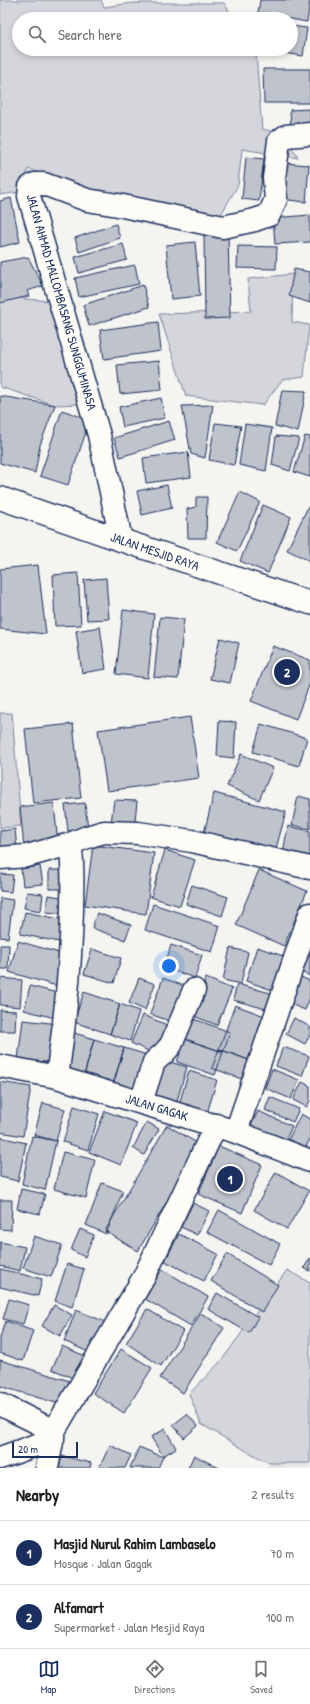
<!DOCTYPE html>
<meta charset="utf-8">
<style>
:root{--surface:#fff;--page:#f2f2f2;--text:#202124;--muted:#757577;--line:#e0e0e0;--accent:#1b2f5e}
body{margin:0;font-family:"Patrick Hand",sans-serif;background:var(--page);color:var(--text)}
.scale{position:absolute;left:12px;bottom:10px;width:66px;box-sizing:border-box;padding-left:4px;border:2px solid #1b2f5e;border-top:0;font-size:11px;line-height:14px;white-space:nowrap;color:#1b2f5e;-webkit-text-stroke:3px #fdfcf7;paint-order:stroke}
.you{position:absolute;left:169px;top:966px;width:14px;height:14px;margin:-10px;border:3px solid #fff;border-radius:50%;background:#1a73e8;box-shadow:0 0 0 6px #1a73e833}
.badge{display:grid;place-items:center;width:26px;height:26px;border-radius:50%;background:var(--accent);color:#fff;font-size:13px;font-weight:700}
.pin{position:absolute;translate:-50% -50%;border:2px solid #fff;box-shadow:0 1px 4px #0006}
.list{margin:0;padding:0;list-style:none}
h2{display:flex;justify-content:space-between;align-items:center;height:52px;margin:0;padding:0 16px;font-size:17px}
h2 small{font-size:13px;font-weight:400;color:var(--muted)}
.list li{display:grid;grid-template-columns:26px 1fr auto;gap:12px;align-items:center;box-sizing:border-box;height:64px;padding:0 16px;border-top:1px solid var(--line)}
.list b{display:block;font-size:15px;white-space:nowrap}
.list p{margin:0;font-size:13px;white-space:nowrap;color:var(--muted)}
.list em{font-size:13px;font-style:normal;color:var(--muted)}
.icon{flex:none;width:22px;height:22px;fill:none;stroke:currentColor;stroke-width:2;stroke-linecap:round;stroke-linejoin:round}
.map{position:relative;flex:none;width:310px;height:1468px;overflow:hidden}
.search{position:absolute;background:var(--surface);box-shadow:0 2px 6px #0003;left:12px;right:12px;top:12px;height:44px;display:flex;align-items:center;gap:10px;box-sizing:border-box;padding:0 14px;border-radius:22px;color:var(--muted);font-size:15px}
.sheet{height:180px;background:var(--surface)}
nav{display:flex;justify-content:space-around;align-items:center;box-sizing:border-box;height:56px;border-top:1px solid var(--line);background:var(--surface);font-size:11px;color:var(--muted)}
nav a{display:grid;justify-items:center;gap:2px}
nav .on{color:var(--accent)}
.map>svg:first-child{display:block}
.built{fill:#e4e5e6}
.green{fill:#d4d6db;stroke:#78829c}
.building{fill:#bfc3cc;stroke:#1b2f5e}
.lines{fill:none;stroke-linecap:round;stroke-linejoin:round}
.street-casing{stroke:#1b2f5e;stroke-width:25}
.secondary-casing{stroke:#1b2f5e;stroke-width:25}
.street{stroke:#fdfcf7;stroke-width:22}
.secondary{stroke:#fdfcf7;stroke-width:22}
.labels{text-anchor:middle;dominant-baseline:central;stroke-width:3.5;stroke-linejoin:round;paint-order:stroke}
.street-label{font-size:13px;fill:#1b2f5e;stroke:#fdfcf7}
</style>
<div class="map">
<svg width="310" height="1468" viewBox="0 0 310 1468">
<rect width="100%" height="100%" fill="#f4f4f1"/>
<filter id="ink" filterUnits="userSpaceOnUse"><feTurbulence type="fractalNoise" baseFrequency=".025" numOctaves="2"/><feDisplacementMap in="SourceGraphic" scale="8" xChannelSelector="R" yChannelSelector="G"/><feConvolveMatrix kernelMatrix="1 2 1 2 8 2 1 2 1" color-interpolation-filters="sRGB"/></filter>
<g filter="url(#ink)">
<path class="built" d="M269,1463H310V1468H266Z"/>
<path class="green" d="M0,0H101L104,7L133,3H224L234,19H19V49H253L256,54L262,129L284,134L298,158L242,149L238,185L219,218L117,199L28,169L20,192L0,195Z
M293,274L292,322L309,325L304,377L282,380L263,405L186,396L159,314L251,311L248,279Z
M0,297L52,301L79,404L55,405L0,387Z
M0,713H12L21,826L0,828Z
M287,1270L310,1283V1463H269L245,1450L201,1424L189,1394L222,1360Z"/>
<path class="building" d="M260,0H310L307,22L258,13Z
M291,26L307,28L303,56L265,50V49H291Z
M263,69H310V103H264Z
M310,109V129L291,130L290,110Z
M246,157L264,159L259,201L242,199Z
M283,163L309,165L306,202L280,199Z
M11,198L20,242L0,247V201Z
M310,215V242L275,244L273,218Z
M116,224L120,238L79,252L75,238Z
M204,233H228L230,318L205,319Z
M195,242L200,296L171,299L166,245Z
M123,244L127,260L79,273L75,257Z
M238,246L277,247L276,269L237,268Z
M28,257L43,286L27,291L29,296L0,303V262Z
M135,265L139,284L79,297L75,278Z
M294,269L310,272V303L289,296Z
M143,285L149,307L89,326L83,305Z
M158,322L161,351L104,359L100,330Z
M159,361L162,390L120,394L117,365Z
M282,390L306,391L298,432L275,426Z
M0,396L55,405L40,445L35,473L0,463Z
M161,398L165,418L123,427L119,407Z
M213,405L205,458L191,454L182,406Z
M62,410L90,420L68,485L40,476Z
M169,421L175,440L120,457L114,438Z
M215,423L241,426L234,465L209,460Z
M245,424L272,428L266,471L239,465Z
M276,436L299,438L290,471L272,465Z
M305,436L310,437V477L294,472Z
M188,452L191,477L146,483L143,458Z
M167,485L172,508L142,515L137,491Z
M240,492L260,502L237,551L217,542Z
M196,497H207L206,538H188L187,509L196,507Z
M263,505L291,517L268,573L240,561Z
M308,507L310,508V561L287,550Z
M38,565L46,634L0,629V569Z
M78,573L81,625L55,626L53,575Z
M106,578L109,619L87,620L84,580Z
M123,610L154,614L148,678L116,674Z
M160,617L184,619L178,679L154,677Z
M100,627L106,669L82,673L76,631Z
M220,638L239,643L230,683L210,679Z
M273,646L310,660V683L296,719L251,701Z
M190,717L199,778L107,791L98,730Z
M219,721L236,722L234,758L217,756Z
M73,724L81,798L33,803L25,729Z
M261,724L307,738L299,766L253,752Z
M241,754L273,768L259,800L227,786Z
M214,793L286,812L274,856L203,837Z
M298,796L310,799V829L292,825Z
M114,800L137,801L134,830L111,823Z
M54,803L58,845L24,848L20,807Z
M85,803L88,829L68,831L65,805Z
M288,826L310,831V864L282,858Z
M15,829L17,849L0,851V831Z
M93,845L154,853L146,914L85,905Z
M165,850L195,860L180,906L151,897Z
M40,866L43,884L23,886L21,869Z
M49,870H67V889H49Z
M259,870L307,891L284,946L236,925Z
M0,874L13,875L11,892L0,891Z
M192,885L228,897L222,916L186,904Z
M27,892L43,894L41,911L24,908Z
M48,895L67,898L65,914L46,912Z
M0,898L13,900L8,938L0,937Z
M153,904L220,926L212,952L145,930Z
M25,912L69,921L64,943L20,934Z
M97,913L131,925L125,940L92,928Z
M18,941L66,955L57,986L9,972Z
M0,945H9L8,969H0Z
M171,945L202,955L195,978L164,968Z
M257,947L292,959L281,993L246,981Z
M230,948L248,952L241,984L223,980Z
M92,949L121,958L114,983L84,974Z
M310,951V976L301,972Z
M301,977L310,981V998L305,1010L290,1004Z
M0,978L22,980L20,1007L0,1005Z
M139,978L155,984L145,1010L129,1003Z
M163,978L187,987L175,1023L150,1014Z
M206,978L232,989L217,1025L191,1015Z
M237,984L274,994L270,1010L233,1000Z
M30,986L65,995L59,1019L24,1010Z
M84,992L120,1004L110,1034L74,1022Z
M120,1004L139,1011L130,1041L110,1034Z
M235,1005L270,1018L254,1062L219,1049Z
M0,1010L16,1011L15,1031H0Z
M143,1015L172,1027L159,1056L131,1043Z
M191,1018L230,1032L223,1052L185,1039Z
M294,1018L310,1027V1035L305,1044L286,1034Z
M23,1020L59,1024L54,1063L18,1059Z
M71,1032L94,1039L84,1076L61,1069Z
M94,1039L124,1048L113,1085L84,1076Z
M185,1039L223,1052L215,1075L177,1062Z
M283,1047L309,1056L302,1076L276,1066Z
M124,1048L151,1056L140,1093L113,1085Z
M219,1049L254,1062L247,1081L212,1068Z
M160,1059L187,1067L176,1104L149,1096Z
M272,1069L299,1080L291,1099L265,1088Z
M189,1071L217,1080L205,1120L177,1111Z
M0,1082L31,1087L23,1136L0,1132Z
M302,1082L310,1086V1100L307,1107L293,1100Z
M270,1097L299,1109L293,1122L265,1110Z
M43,1103L65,1109L56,1141L34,1135Z
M74,1106L99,1114L88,1150L63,1142Z
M105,1111L137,1123L121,1165L89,1152Z
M258,1111L292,1126L282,1148L248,1132Z
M301,1114L310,1119V1139L304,1151L287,1142Z
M147,1122L159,1129L144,1155L133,1148Z
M167,1125L200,1145L138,1251L105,1231Z
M32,1136L56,1141L45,1190L22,1184Z
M0,1137L26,1143L18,1181L0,1177Z
M219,1146L262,1165L242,1213L198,1194Z
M63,1152L95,1160L86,1198L54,1189Z
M276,1172L309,1191L287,1229L254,1210Z
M102,1183L123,1191L106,1234L86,1225Z
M21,1189L45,1194L40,1214L17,1209Z
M0,1200H12L11,1230L0,1229Z
M193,1203L209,1211L197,1235L181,1227Z
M219,1210L280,1244L269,1265L207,1232Z
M80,1229L94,1235L85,1257L71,1250Z
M179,1234L218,1254L204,1281L165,1261Z
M34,1236L62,1245L51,1277L23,1268Z
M0,1242L25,1247L20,1271L0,1266Z
M227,1254L278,1285L262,1312L211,1281Z
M310,1258V1271L304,1268Z
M67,1264L84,1269L72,1307L55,1301Z
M0,1269L42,1279L38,1296L0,1287Z
M162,1269L208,1297L191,1326L145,1299Z
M217,1293L258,1317L249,1333L208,1309Z
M9,1299L29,1305L23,1324L3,1319Z
M54,1305L72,1315L60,1336L42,1326Z
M147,1309L183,1331L161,1366L126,1343Z
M76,1310L108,1323L95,1355L64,1341Z
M201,1313L224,1328L183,1393L160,1378Z
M6,1321L33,1331L23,1361L0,1353V1337Z
M62,1346L92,1359L82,1382L52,1369Z
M121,1349L152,1368L124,1413L93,1393Z
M0,1360L73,1382L66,1406L0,1386Z
M187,1414L198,1426L184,1438L173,1425Z
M165,1429L176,1448L163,1456L151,1437Z
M110,1445L131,1455L125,1468H99Z
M139,1447L163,1457L158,1468H130Z
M194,1455L219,1468H188Z
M62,1456L91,1463L90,1468H59Z"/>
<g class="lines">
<defs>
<path id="street" d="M121,540L99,435L29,196L30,187L35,184H44L87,200L118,205L223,227L255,220L269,215L276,199L274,178L279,141L286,136L310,134
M0,858L27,856L70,844
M0,1066L57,1077L236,1132L310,1161
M57,1077C65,1021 71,965 72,909C72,887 74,866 70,844L87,837L104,832L138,833L192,841L310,868
M141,1102L154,1062L164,1053L171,1045L194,990
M236,1132L310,914
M0,1404L54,1431
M0,1458L53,1439
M47,1468L54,1431L144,1277L216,1125"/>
<path id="secondary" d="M0,498L121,540L310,603"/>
</defs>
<use href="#street" class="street-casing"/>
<use href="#secondary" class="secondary-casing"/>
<use href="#street" class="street"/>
<use href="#secondary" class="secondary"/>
</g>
</g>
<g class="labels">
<g class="street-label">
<text transform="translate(62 302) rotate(74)">JALAN AHMAD MALLOMBASANG SUNGGUMINASA</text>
<text transform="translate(155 551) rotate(19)">JALAN MESJID RAYA</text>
<text transform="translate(157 1107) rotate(17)">JALAN GAGAK</text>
</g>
</g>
</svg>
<div class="scale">20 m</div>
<div class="you"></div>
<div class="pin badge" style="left:230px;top:1179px">1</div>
<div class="pin badge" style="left:287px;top:672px">2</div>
<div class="search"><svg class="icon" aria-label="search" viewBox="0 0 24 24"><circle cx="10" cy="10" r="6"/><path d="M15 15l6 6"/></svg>Search here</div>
</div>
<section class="sheet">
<h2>Nearby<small>2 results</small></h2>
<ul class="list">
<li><span class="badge">1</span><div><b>Masjid Nurul Rahim Lambaselo</b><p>Mosque · Jalan Gagak</p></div><em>70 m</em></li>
<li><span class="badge">2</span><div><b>Alfamart</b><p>Supermarket · Jalan Mesjid Raya</p></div><em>100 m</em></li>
</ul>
</section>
<nav>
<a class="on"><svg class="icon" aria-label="map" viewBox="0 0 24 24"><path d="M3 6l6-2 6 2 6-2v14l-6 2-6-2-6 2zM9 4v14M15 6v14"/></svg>Map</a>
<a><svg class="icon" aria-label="directions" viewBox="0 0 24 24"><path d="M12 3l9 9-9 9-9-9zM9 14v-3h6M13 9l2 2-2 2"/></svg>Directions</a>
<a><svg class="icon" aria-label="saved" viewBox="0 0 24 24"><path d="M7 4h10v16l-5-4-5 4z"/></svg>Saved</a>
</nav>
